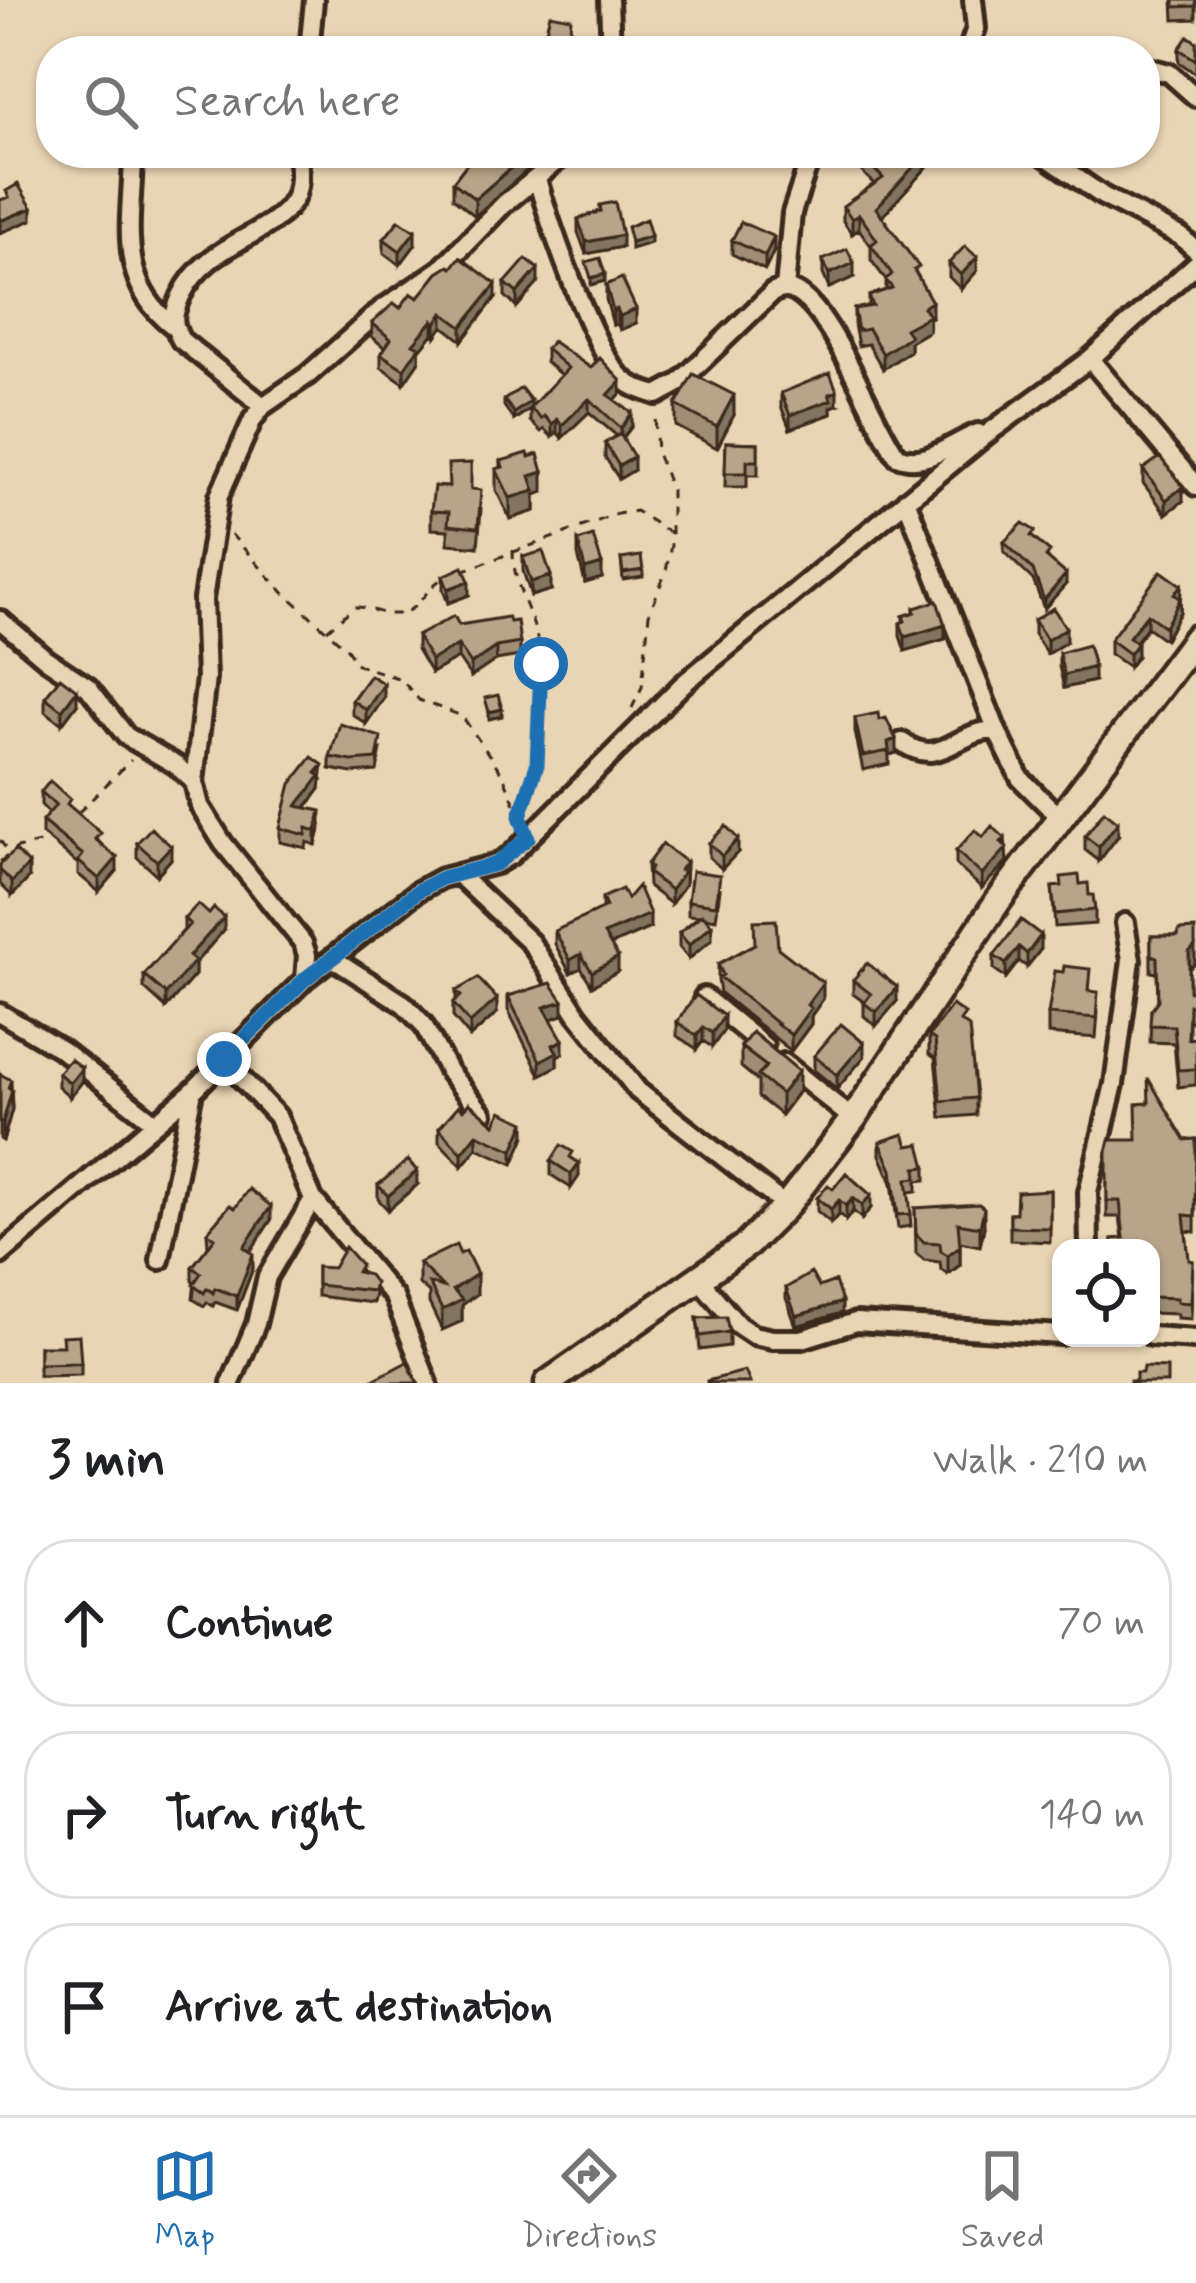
<!DOCTYPE html>
<meta charset="utf-8">
<style>
:root{--surface:#fff;--page:#f2f2f2;--text:#202124;--muted:#757577;--line:#e0e0e0;--accent:#1f6fb2}
body{margin:0;font-family:Mynerve,sans-serif;background:var(--page);color:var(--text)}
.controls{position:absolute;right:36px;bottom:36px;display:grid;overflow:hidden;border-radius:24px;box-shadow:0 3px 9px #0004}
.controls button{width:108px;height:108px;display:grid;place-items:center;padding:0;border:0;border-bottom:3px solid var(--line);background:var(--surface);color:var(--text);font:60px sans-serif}
.stop{position:absolute;width:36px;height:36px;margin:-27px;border:9px solid #1f6fb2;border-radius:50%;background:#fff}
.stop.end{background:#1f6fb2;border-color:#fff;box-shadow:0 3px 12px #0008}
.list{margin:0;padding:0;list-style:none}
h2{display:flex;justify-content:space-between;align-items:center;height:156px;margin:0;padding:0 48px;font-size:51px}
h2 small{font-size:39px;font-weight:400;color:var(--muted)}
.list li{display:grid;grid-template-columns:78px 1fr auto;gap:36px;align-items:center;box-sizing:border-box;height:168px;margin:0 24px 24px;padding:0 24px;border:3px solid var(--line);border-radius:48px}
.list b{display:block;font-size:45px;white-space:nowrap}
.list em{font-size:39px;font-style:normal;color:var(--muted)}
.icon{flex:none;width:66px;height:66px;fill:none;stroke:currentColor;stroke-width:2;stroke-linecap:round;stroke-linejoin:round}
.map{position:relative;flex:none;width:1196px;height:1383px;overflow:hidden}
.search{position:absolute;background:var(--surface);box-shadow:0 3px 9px #0004;left:36px;right:36px;top:36px;height:132px;display:flex;align-items:center;gap:30px;box-sizing:border-box;padding:0 42px;border-radius:48px;color:var(--muted);font-size:45px}
.sheet{height:732px;background:var(--surface)}
nav{display:flex;justify-content:space-around;align-items:center;box-sizing:border-box;height:168px;border-top:3px solid var(--line);background:var(--surface);font-size:33px;color:var(--muted)}
nav a{display:grid;justify-items:center;gap:6px}
nav .on{color:var(--accent)}
.map>svg:first-child{display:block}
.lines{fill:none;stroke-linecap:round;stroke-linejoin:round}
.street-casing{stroke:#3b2a1e;stroke-width:26}
.secondary-casing{stroke:#3b2a1e;stroke-width:33}
.path{stroke:#3b2a1e;stroke-width:3;stroke-dasharray:9 9;stroke-linecap:butt}
.street{stroke:#e9d4b3;stroke-width:16}
.secondary{stroke:#e9d4b3;stroke-width:24}
.wall{fill:#9e8e76;stroke:#3b2a1e;stroke-width:3}
.shaded-wall{fill:#817460;stroke:#3b2a1e;stroke-width:3}
.building{fill:#b8a589;stroke:#3b2a1e;stroke-width:3}
.route{stroke:#1f6fb2;stroke-width:15}
</style>
<div class="map">
<svg width="1196" height="1383" viewBox="0 0 1196 1383">
<rect width="100%" height="100%" fill="#e9d4b3"/>
<filter id="ink" filterUnits="userSpaceOnUse"><feTurbulence type="fractalNoise" baseFrequency=".00833" numOctaves="2"/><feDisplacementMap in="SourceGraphic" scale="24" xChannelSelector="R" yChannelSelector="G"/><feConvolveMatrix kernelMatrix="1 2 1 2 8 2 1 2 1" color-interpolation-filters="sRGB"/></filter>
<g filter="url(#ink)">
<g class="lines">
<defs>
<path id="street" d="M609,0L611,51
M309,51L314,0
M968,51L976,28L973,0
M1145,67L1169,73L1196,97
M1041,153L1103,196L1180,236L1196,250
M133,159C131,224 116,282 173,326
M537,179C549,221 593,352 623,379C633,388 644,391 657,395L679,383L772,293C782,288 789,287 799,294C836,319 869,415 897,456C926,468 951,443 978,433
M785,289L792,213L812,153
M1090,359L1196,486
M263,406L181,340C171,323 173,314 181,296C207,241 273,237 294,199C301,185 299,168 298,153
M906,500L997,731L1020,778L1060,818
M0,620L46,659L88,687L126,736L176,765L194,782
M902,742C941,771 959,727 997,731
M459,875L531,943L577,1014L638,1091L786,1206
M332,958L404,1004L423,1024L449,1072L483,1114
M305,979L307,955L303,943L223,843L200,806L194,782L206,678L203,599L219,496L253,419L263,406L308,375L382,309L441,269L504,204L567,153
M704,997L764,1046
M0,1013L62,1050L155,1123
M223,1059L277,1116L313,1199L394,1297L428,1383
M784,1063L853,1119
M1089,1248L1088,1192L1114,1084L1131,960L1125,923
M0,1255L193,1091L305,979L418,891L442,878L496,864L511,855L683,684L991,431L1090,359L1196,264
M160,1260L193,1091
M698,1278L738,1325L753,1335L773,1339H802L856,1322L1061,1335
M1151,1336L1196,1339
M231,1383L256,1324L267,1277L313,1199"/>
<path id="secondary" d="M548,1383L748,1244L786,1206L853,1119L998,901L1196,638"/>
</defs>
<use href="#street" class="street-casing"/>
<use href="#secondary" class="secondary-casing"/>
<path class="path" d="M231,534L279,588L347,649L358,665L401,679L419,700L462,716L503,775L521,819
M513,550C513,578 523,596 532,621C552,679 545,760 520,814
M462,571L617,514L636,511L670,533
M327,630L354,607C369,606 380,615 394,614C419,614 424,589 442,579
M632,708L642,687L649,614L666,571L671,545V490L657,453L655,415
M79,812L131,760
M0,840L8,852
M0,862L17,848L52,840"/>
<use href="#street" class="street"/>
<use href="#secondary" class="secondary"/>
</g>
<path class="wall" d="M1173,0H1196V19L1174,20Z
M571,32L569,51H544V38Z
M1196,42V74L1179,62V49Z
M475,153H547L475,216L453,198V182Z
M854,153H928V166L882,216L919,278L932,317L929,318V331L910,342V351L883,369L868,344L858,346L854,324V309L869,306V296L886,290V280L871,260V246L859,229L852,234L843,221V206L874,184L854,164Z
M600,205L622,247L586,254L578,232V219L600,211Z
M384,239L415,245L400,265L384,253Z
M732,240L774,251L765,270L732,254Z
M823,260L854,277L829,288L823,274Z
M949,263L977,271L961,289L949,277Z
M505,283H538L517,307L505,296Z
M606,285L636,323L620,330L617,323L613,325L606,299Z
M496,297L462,341L443,326L436,336L433,334L419,351V361L404,383L381,367V354L385,348L372,337V323L418,298Z
M546,349L621,393L615,400L632,426L623,438L634,470L619,479L605,457V443L617,436L589,412L562,438L557,432L552,437L544,429L541,432L530,421V409L514,420L504,406V400L531,407L561,375L546,362Z
M781,393L837,405L831,407V414L790,429L781,406Z
M676,405L734,415L717,448L676,426Z
M726,442L758,443V475H747V487H725Z
M501,461L543,492L535,495V511L510,519L496,490V469L501,468Z
M1143,469L1183,501L1166,514L1143,483Z
M471,489L481,509L478,547L448,544V530L431,529V511Z
M1035,539L1066,584L1044,609L1033,580L1004,552V542Z
M578,541L602,578L585,583L578,555Z
M523,557L551,590L531,596L523,571Z
M621,559L643,570V577L623,580Z
M443,576L469,595L448,603L443,590Z
M1181,585L1180,612L1165,640L1147,627L1136,642L1137,656L1129,667L1110,654V640Z
M914,608L945,639L905,651L900,636V623L903,622V616L914,613Z
M1034,620L1066,642L1047,654L1034,634Z
M510,622L520,643V656L496,660L471,677L458,658L431,673L417,649V636L459,625Z
M1059,653L1094,681L1064,688L1059,666Z
M45,697L77,704L62,724L45,711Z
M384,698L366,724L352,714V700Z
M855,718L879,720L896,753L889,755V764L863,770L855,732Z
M381,749L377,771L352,773L330,769V757Z
M323,779L320,782V789L306,808L321,825L316,845L307,842L306,848L280,842V828Z
M41,792L70,807L101,844L117,871L99,892L78,874V864L42,834V821L49,813L41,805Z
M1085,836H1118L1099,861L1085,850Z
M983,837L1005,846L1007,861L982,888L956,865V851Z
M137,843L171,859L157,875L137,857Z
M709,843L738,852L722,869L709,857Z
M686,862L685,884L671,904L648,886L647,864Z
M0,865L29,878L12,896L0,884Z
M1080,884L1089,895L1095,910V924L1055,927L1052,887Z
M720,889L716,919L705,917L712,939L689,959L679,947V933L699,916L688,915V901Z
M602,898L627,899L650,928L610,945L618,971L592,986L581,968L570,973L555,944V931L602,909Z
M184,919L224,930L195,963V975L166,1008L144,988V975L184,930Z
M1021,920L1041,949L1027,967L1019,961L1006,978L994,969V956Z
M1151,936H1178L1195,963L1189,968V991H1195V1021H1189V1039L1196,1038V1085L1178,1087L1174,1043L1150,1042L1151,1010L1158,1001L1157,973L1151,972Z
M778,948L823,999L811,1016V1024L791,1051L720,993L718,980V964Z
M853,980L897,1001L876,1026L864,1016V1002L853,994Z
M456,991L497,1013L470,1037L453,1017V1003L456,1000Z
M1090,991L1098,1012L1096,1038L1048,1034V1014Z
M508,996L563,1015L551,1019L563,1053L557,1056V1066L540,1075L508,1010Z
M677,1022L724,1030L712,1047L703,1041L697,1049L677,1036Z
M965,1025L976,1098V1115L941,1118L935,1058L929,1054V1036Z
M741,1047L799,1091L781,1115L758,1097V1081L741,1067Z
M814,1056L864,1057L837,1089L814,1070Z
M58,1073L82,1082L70,1097L58,1086Z
M0,1074L11,1089L12,1109L3,1141L0,1139Z
M463,1110L525,1136L513,1164L477,1148L462,1166L439,1142V1128Z
M1196,1139L1195,1232L1186,1231L1189,1260L1193,1261L1191,1319L1177,1318V1314L1151,1313V1248H1112V1239L1123,1238L1120,1217H1107V1152Z
M880,1142L908,1146L926,1167V1180L917,1181V1191L908,1192L911,1226L898,1228L892,1183L880,1155Z
M573,1159L579,1176L571,1188L551,1175V1161Z
M846,1173L871,1208L862,1219L853,1211L846,1220L839,1214L831,1223L817,1211V1198L833,1189Z
M378,1185H417L388,1210L378,1199Z
M1050,1190V1242L1010,1240V1213H1016Z
M235,1208L271,1220L250,1252L253,1268L237,1310L215,1302L213,1306L207,1302L204,1306L193,1299L195,1283L192,1281V1267L208,1247L207,1232Z
M915,1208L984,1227L980,1246L960,1242V1265L948,1274L941,1270L940,1262L924,1260L916,1253Z
M460,1254L477,1294L462,1305V1321L442,1330L429,1303V1293L419,1284V1263Z
M317,1267L361,1273L375,1294L373,1303L317,1296Z
M819,1287L842,1313L796,1326L786,1298V1288Z
M697,1318L729,1332V1346L700,1350Z
M39,1346L81,1363V1375L39,1376Z"/>
<path class="shaded-wall" d="M528,153H547L475,216V199Z
M926,153H928V166L876,223V208Z
M32,208V220L0,233V221Z
M859,214V229L852,234V219Z
M415,231V245L400,265V251Z
M622,235V247L586,254V242Z
M651,236V243L631,249V242Z
M774,237V251L765,270V256Z
M977,257V271L961,289V275Z
M854,263V277L829,288V274Z
M538,269V283L517,307V293Z
M605,274V281L591,285V278Z
M496,284V297L462,341V327Z
M932,302V317L929,318V331L910,342V351L883,369V354L923,307Z
M617,309V323L613,325V311Z
M636,309V323L620,330V316Z
M443,313V326L436,336V323Z
M433,320V334L419,351V361L404,383V369L413,344Z
M621,381V393L608,408V395Z
M837,391V405L831,407V414L790,429V415Z
M734,395V415L717,448V427Z
M589,399V412L562,438V425Z
M531,401V408L514,420V413Z
M632,413V426L621,440V428Z
M557,419V432L552,437V424Z
M634,457V470L619,479V466Z
M543,472V492L535,495V511L510,519V498L530,476Z
M1183,487V501L1166,514V500Z
M602,564V578L585,583V569Z
M1066,574V584L1044,609V600Z
M551,576V590L531,596V582Z
M469,581V595L448,603V589Z
M1181,585L1180,612L1165,640V627L1174,594Z
M1147,614V627L1129,651V637Z
M945,625V639L905,651V637Z
M1066,628V642L1047,654V640Z
M1137,643V656L1129,667V654Z
M458,645V658L431,673V660Z
M496,647V660L471,677V664Z
M1094,667V681L1064,688V675Z
M384,684V698L366,724V710Z
M77,690V704L62,724V710Z
M502,709V716L489,719V712Z
M896,739V753L889,755L888,742Z
M323,765L320,789L297,819V806Z
M321,811V825L316,845V831Z
M1118,822V836L1099,861V847Z
M1005,838L1007,861L982,888V875Z
M738,839V852L722,869V856Z
M171,846V859L157,875V861Z
M117,858V871L99,892V879Z
M686,862L685,884L671,904V890L680,870Z
M29,864V878L12,896V882Z
M650,914V928L604,948V934Z
M224,917V930L195,963V975L166,1008V994L189,956Z
M712,925V939L689,959V945Z
M1041,935V949L1027,967V954Z
M1195,946V963L1189,969V952Z
M1019,947V961L1006,978V964Z
M581,954V968L570,973V960Z
M618,957V971L592,986V972Z
M823,983V999L811,1016V1024L791,1051V1035L807,1005Z
M897,987V1001L876,1026V1012Z
M497,999V1013L470,1037V1023Z
M563,1001V1015L544,1021V1007Z
M724,1016V1030L712,1047V1033Z
M703,1027V1041L697,1049V1036Z
M563,1040V1053L557,1056V1066L540,1075V1061L553,1045Z
M864,1043V1057L837,1089V1075Z
M82,1068V1082L70,1097V1083Z
M799,1071V1091L781,1115V1094Z
M11,1080L12,1109L3,1141V1122Z
M525,1122V1136L513,1164V1150Z
M477,1134V1148L462,1166V1153Z
M579,1163V1176L571,1188V1174Z
M417,1171V1185L388,1210V1196Z
M871,1195V1208L862,1219V1205Z
M853,1198V1211L846,1220V1206Z
M839,1200V1214L831,1223V1209Z
M271,1206V1220L244,1261V1247Z
M984,1208V1227L980,1246V1227Z
M960,1246V1265L948,1274V1255Z
M253,1254V1268L237,1310V1296Z
M477,1274V1294L462,1305V1321L442,1330V1310L453,1290Z
M842,1302V1313L796,1326V1316Z"/>
<path class="building" d="M1174,0H1196V6L1174,7Z
M550,14L571,18L568,51H554L556,41L544,38Z
M1188,36L1196,42V60L1179,49Z
M138,38L140,51H115L114,41Z
M475,153H528L475,199L453,182Z
M858,153H926L876,208L919,267L914,270L932,302L923,307L929,316L905,329L910,336L883,354L868,329L858,331L854,309L873,306L869,296L892,288L886,280L892,274L871,245L877,240L859,214L852,219L843,206L883,178Z
M18,184L32,208L0,221V200L9,197L6,191Z
M615,202L622,235L586,242L578,219L601,211L600,205Z
M646,219L651,236L631,242L627,227Z
M399,220L415,231L400,251L384,239Z
M741,222L774,237L765,256L732,240Z
M965,246L977,257L961,275L949,263Z
M847,249L854,263L829,274L823,260Z
M460,257L496,284L462,327L443,313L436,323L433,320L413,344L419,347L404,369L381,354L391,339L372,323L394,303L400,308L411,293L418,298L438,273L449,266L452,268Z
M600,258L605,274L591,278L586,262Z
M526,259L538,269L517,293L505,283Z
M622,278L636,309L620,316L617,309L613,311L606,285Z
M552,341L591,368L600,358L621,381L608,395L632,413L621,428L589,399L562,425L557,419L552,424L544,416L541,419L530,408L568,368L546,349Z
M830,373L837,391L829,394L831,400L790,415L781,393Z
M693,374L734,395L717,427L676,405Z
M521,388L531,401L514,413L504,400Z
M620,434L634,457L619,466L605,443Z
M726,442L758,443V461H747V473H725Z
M528,453L529,457L538,454L543,472L530,476L535,491L510,498L496,469L503,467L501,461Z
M1160,457L1183,487L1166,500L1143,469Z
M471,463V489L481,490L478,528L448,525L449,512L431,511L434,486L449,487L448,464Z
M1023,523L1035,531L1031,536L1050,552L1046,557L1066,574L1044,600L1033,570L1004,542Z
M593,536L602,564L585,569L578,541Z
M543,551L551,576L531,582L523,557Z
M641,556L643,570L623,573L621,559Z
M463,567L469,581L448,589L443,576Z
M1161,571L1181,585L1174,594L1180,599L1165,627L1147,614L1129,637L1137,643L1129,654L1110,640Z
M937,601L945,625L905,637L900,623L905,621L903,616L915,612L914,608Z
M1053,608L1066,628L1047,640L1034,620Z
M454,616L459,625L508,617L510,622L517,621L520,643L496,647L471,664L458,645L431,660L417,636Z
M1088,645L1094,667L1064,675L1059,653Z
M370,675L384,684L366,710L352,700Z
M60,677L77,690L62,710L45,697Z
M498,695L502,709L489,712L485,698Z
M878,713L879,720L886,718L896,739L888,742L889,751L863,756L855,718Z
M340,724L381,737L377,759L352,761L330,757Z
M312,757L323,765L316,773L320,776L297,806L321,811L316,831L307,828L306,835L280,828L291,784Z
M50,781L70,799L67,804L101,833L95,839L117,858L99,879L78,861L83,855L42,821L56,805L41,792Z
M1104,811L1118,822L1099,847L1085,836Z
M726,826L738,839L722,856L709,843Z
M992,826L1005,838L1001,842L1007,848L982,875L956,851L975,830L983,837Z
M151,828L171,846L157,861L137,843Z
M662,844L686,862L680,870H685L671,890L648,873L651,868L647,864Z
M15,850L29,864L12,882L0,870V865Z
M692,871L720,875L716,905L688,901Z
M1079,875L1080,884L1088,883L1089,895H1093L1095,910L1055,914L1052,887L1062,886L1061,877Z
M638,886L650,914L604,934L618,957L592,972L581,954L570,960L555,931L606,907L602,898L622,889L627,899Z
M198,904L209,914L214,908L224,917L189,956L195,961L166,994L144,975L190,924L184,919Z
M702,914L712,925L689,945L679,933Z
M776,920L778,948L823,983L807,1005L811,1008L791,1035L720,977L723,975L718,964L755,944L754,921Z
M1021,920L1041,935L1027,954L1019,947L1006,964L994,956Z
M1195,929V946L1189,952V991H1195V1005H1189L1188,1039L1196,1038V1069L1178,1070L1174,1026L1150,1025L1151,1010L1158,1000L1157,957L1151,955V936H1178L1179,930Z
M867,963L897,987L876,1012L864,1003L871,994L853,980Z
M1064,966L1090,969L1088,991L1098,992L1096,1018L1048,1014L1055,971L1063,972Z
M478,978L497,999L470,1023L453,1003L461,996L456,991Z
M551,983L563,1001L544,1007L563,1040L553,1045L557,1052L540,1061L508,996Z
M696,995L724,1016L712,1033L703,1027L697,1036L677,1022Z
M952,1005L965,1014L960,1021L969,1027L976,1098L941,1101L935,1040L929,1036Z
M841,1024L864,1043L837,1075L814,1056Z
M752,1032L799,1071L781,1094L758,1076L766,1066L741,1047Z
M70,1059L82,1068L70,1083L58,1073Z
M0,1074L11,1080L8,1088L12,1090L3,1122L0,1120Z
M1148,1078L1185,1140L1196,1139L1195,1216L1184,1215L1189,1260L1193,1261L1191,1303L1177,1302V1298L1151,1297V1248H1113L1112,1239L1124,1238L1120,1201H1107V1152L1110,1140H1137L1136,1104L1149,1103Z
M469,1103L495,1124L501,1111L525,1122L513,1150L477,1134L462,1153L439,1128L458,1106L463,1110Z
M904,1134L908,1146L920,1144L926,1167L916,1168L917,1178L907,1179L911,1214L898,1215L892,1170L880,1142Z
M561,1145L573,1152L570,1157L579,1163L571,1174L551,1161Z
M408,1160L417,1171L388,1196L378,1185Z
M846,1173L871,1195L862,1205L853,1198L846,1206L839,1200L831,1209L817,1198L828,1185L833,1189Z
M249,1189L271,1206L244,1247L253,1254L237,1296L215,1288L213,1293L207,1288L204,1293L193,1285L201,1273L192,1267L215,1238L207,1232L230,1205L235,1208Z
M1050,1190V1228L1010,1227V1213H1016L1017,1192Z
M979,1204L984,1208L980,1227L958,1223L960,1246L948,1255L941,1251L940,1243L924,1242L916,1234L915,1208Z
M456,1245L460,1254L466,1251L477,1274L453,1290L462,1300L442,1310L429,1283L443,1287L419,1263Z
M345,1247L361,1265L357,1272L369,1275L375,1283L373,1291L317,1285V1267L333,1268Z
M811,1273L819,1287L835,1281L842,1302L796,1316L786,1288Z
M726,1317L729,1332L700,1336L697,1318Z
M79,1335L81,1363L39,1364V1346H63L62,1336Z
M407,1362L418,1383H374L373,1380Z
M1143,1367L1167,1368V1383H1130V1381H1136V1373H1142Z
M745,1371L750,1383H707V1381Z"/>
</g>
<g class="lines" filter="url(#ink)">
<path class="route" d="M224,1059L305,979L418,891L442,878L496,864L528,838L520,816L537,765L541,664"/>
</g>
</svg>
<div class="controls">
<button><svg class="icon" aria-label="locate" viewBox="0 0 24 24"><circle cx="12" cy="12" r="6"/><path d="M12 2v4M12 18v4M2 12h4M18 12h4"/></svg></button>
</div>
<div class="stop" style="left:541px;top:664px"></div>
<div class="stop end" style="left:224px;top:1059px"></div>
<div class="search"><svg class="icon" aria-label="search" viewBox="0 0 24 24"><circle cx="10" cy="10" r="6"/><path d="M15 15l6 6"/></svg>Search here</div>
</div>
<section class="sheet">
<h2>3 min<small>Walk · 210 m</small></h2>
<ul class="list">
<li><svg class="icon" aria-label="ahead" viewBox="0 0 24 24"><path d="M12 20V5M6 11l6-6 6 6"/></svg><div><b>Continue</b></div><em>70 m</em></li>
<li><svg class="icon" aria-label="right" viewBox="0 0 24 24"><path d="M7 20v-9h11M14 6l5 5-5 5"/></svg><div><b>Turn right</b></div><em>140 m</em></li>
<li><svg class="icon" aria-label="arrive" viewBox="0 0 24 24"><path d="M6 21V4h12l-3 4 3 4H6"/></svg><div><b>Arrive at destination</b></div></li>
</ul>
</section>
<nav>
<a class="on"><svg class="icon" aria-label="map" viewBox="0 0 24 24"><path d="M3 6l6-2 6 2 6-2v14l-6 2-6-2-6 2zM9 4v14M15 6v14"/></svg>Map</a>
<a><svg class="icon" aria-label="directions" viewBox="0 0 24 24"><path d="M12 3l9 9-9 9-9-9zM9 14v-3h6M13 9l2 2-2 2"/></svg>Directions</a>
<a><svg class="icon" aria-label="saved" viewBox="0 0 24 24"><path d="M7 4h10v16l-5-4-5 4z"/></svg>Saved</a>
</nav>
